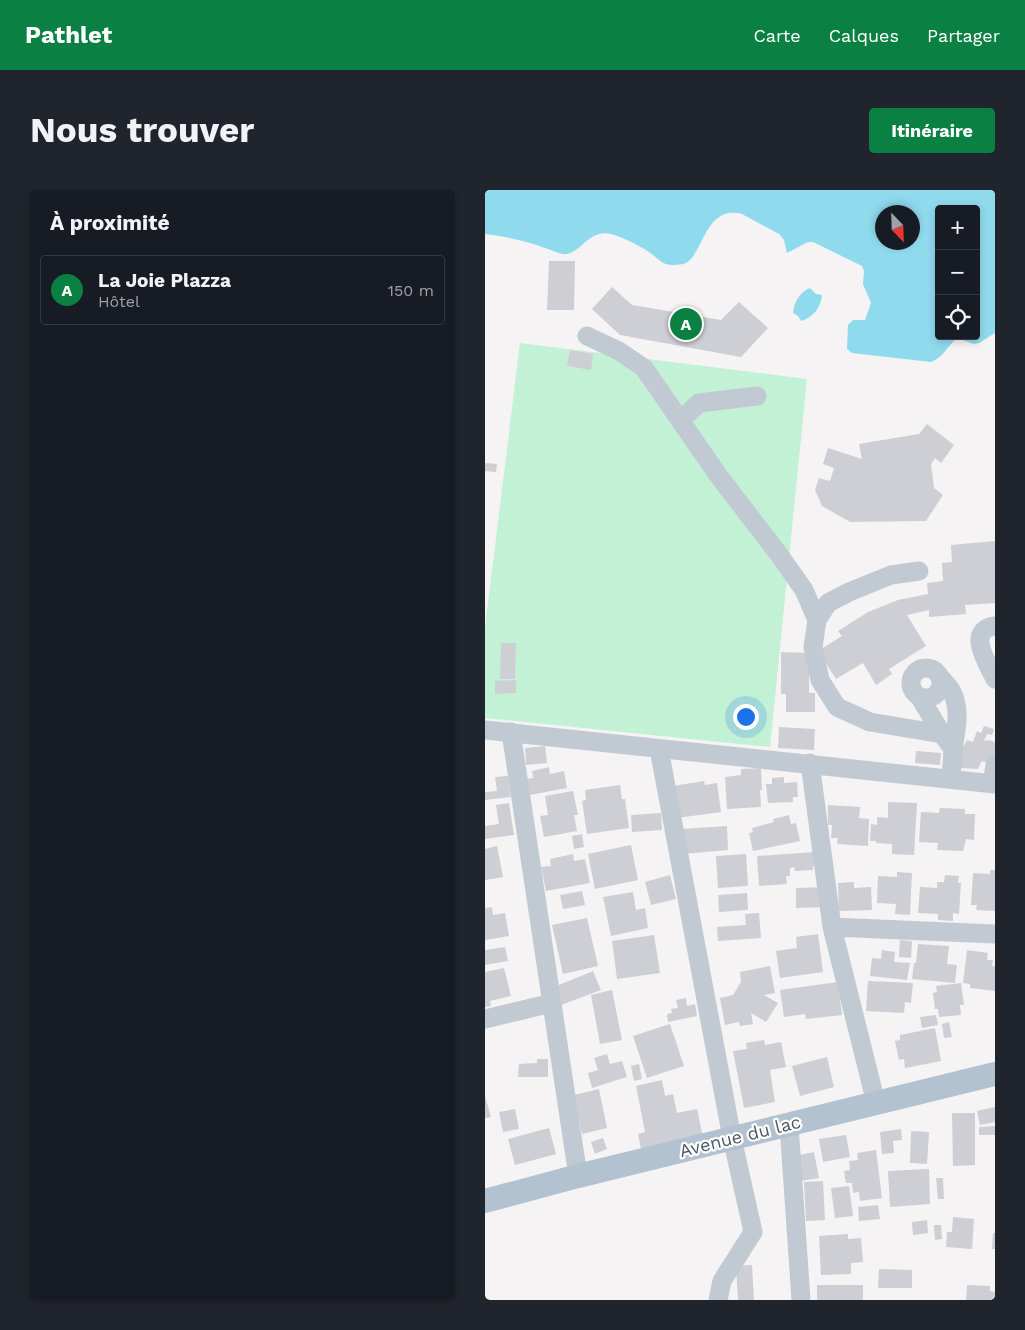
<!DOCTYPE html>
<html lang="fr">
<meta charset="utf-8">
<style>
:root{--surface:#171b24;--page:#20242c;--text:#f1f3f6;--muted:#9ea1a6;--line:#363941;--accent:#0b8043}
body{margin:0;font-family:"Work Sans",sans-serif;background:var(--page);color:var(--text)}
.controls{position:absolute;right:15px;top:15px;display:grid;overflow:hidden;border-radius:5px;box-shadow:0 2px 8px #0003}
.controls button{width:45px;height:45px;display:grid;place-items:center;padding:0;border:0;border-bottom:1px solid var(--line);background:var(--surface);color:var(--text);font:25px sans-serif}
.compass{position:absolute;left:390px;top:15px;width:45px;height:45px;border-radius:50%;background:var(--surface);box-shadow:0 2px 8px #0003;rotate:157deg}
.you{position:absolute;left:260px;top:526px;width:18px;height:18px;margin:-12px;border:4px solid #fff;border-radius:50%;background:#1a73e8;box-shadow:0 0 0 8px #1a73e833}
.badge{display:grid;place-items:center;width:32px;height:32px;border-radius:50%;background:var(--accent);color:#fff;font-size:16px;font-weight:700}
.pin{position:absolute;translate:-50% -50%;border:2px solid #fff;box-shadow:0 1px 5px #0006}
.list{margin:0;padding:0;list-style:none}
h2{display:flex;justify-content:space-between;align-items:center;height:65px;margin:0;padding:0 20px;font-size:21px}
h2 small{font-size:16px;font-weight:400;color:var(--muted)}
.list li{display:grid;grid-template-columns:32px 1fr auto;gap:15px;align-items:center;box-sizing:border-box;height:70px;margin:0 10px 10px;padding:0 10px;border:1px solid var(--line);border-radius:5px}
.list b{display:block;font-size:19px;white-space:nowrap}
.list p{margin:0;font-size:16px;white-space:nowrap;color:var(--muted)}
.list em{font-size:16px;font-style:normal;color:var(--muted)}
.icon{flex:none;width:28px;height:28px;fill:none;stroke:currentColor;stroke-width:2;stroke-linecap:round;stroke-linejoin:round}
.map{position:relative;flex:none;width:510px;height:1110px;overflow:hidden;border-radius:5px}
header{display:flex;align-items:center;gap:30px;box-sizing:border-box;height:70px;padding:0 25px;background:var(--accent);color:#fff}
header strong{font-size:24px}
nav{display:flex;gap:28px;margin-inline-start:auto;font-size:18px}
.intro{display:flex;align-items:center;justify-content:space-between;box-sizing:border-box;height:120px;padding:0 30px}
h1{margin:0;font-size:35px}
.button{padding:12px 22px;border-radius:5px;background:var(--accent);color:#fff;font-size:18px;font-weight:700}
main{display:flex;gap:30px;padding:0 30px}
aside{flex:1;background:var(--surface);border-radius:5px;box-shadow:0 2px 8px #0003}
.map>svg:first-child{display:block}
.green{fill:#c3f1d5}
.water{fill:#90daee;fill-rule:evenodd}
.building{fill:#cdcfd5}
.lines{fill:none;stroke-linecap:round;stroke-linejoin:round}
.minor{stroke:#c1cad2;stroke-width:19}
.major{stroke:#b3c2d1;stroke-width:24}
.labels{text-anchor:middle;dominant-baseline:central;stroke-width:4.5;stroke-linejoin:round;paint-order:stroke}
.street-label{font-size:18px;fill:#4a5661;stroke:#fff}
</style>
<header>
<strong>Pathlet</strong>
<nav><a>Carte</a><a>Calques</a><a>Partager</a></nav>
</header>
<div class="intro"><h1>Nous trouver</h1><a class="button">Itinéraire</a></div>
<main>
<aside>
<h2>À proximité<small></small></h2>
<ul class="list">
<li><span class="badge">A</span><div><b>La Joie Plazza</b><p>Hôtel</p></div><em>150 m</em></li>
</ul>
</aside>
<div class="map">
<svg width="510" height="1110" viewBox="0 0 510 1110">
<rect width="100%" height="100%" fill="#f5f3f3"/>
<path class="green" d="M35,153L322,189L285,557L0,528V437Z"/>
<path class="water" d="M0,0H510V143L494,153L489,154L472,148C463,155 458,168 446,172L367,163L362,159L363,135L368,130H380L386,113L378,94L379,81L377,76L328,52H323L302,63L299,50L294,44L257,24C218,14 218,70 198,74C176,78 177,70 161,60C151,54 137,47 126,44C105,39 97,61 82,64C76,65 69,61 63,59C43,51 22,47 0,44ZM454,19H491V146H454ZM398,22H428V52H398Z
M325,98L331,104L337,105C336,117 328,128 316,131L313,126L308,123C309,112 315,102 325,98Z"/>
<path class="building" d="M64,71H90L89,120H62Z
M127,97L147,115L236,130L254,112L283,138L256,167L135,145L107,119Z
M85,160L108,164L106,180L82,176Z
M442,234L469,255L456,273L450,268L446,274L449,298L458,305L441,331L365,332L337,316L330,300L334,288L345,291L349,278L338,274L343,258L377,269L374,254L434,244Z
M0,273L12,274L11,282L0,281Z
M510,351V413L480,415L481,424L444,427V420L422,425L441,456L404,479L407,484L391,495L378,473L351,489L333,461L357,446L353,441L383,422L413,410L443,404L442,393L458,391L457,373L467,372L466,355Z
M16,453H31L30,489H15Z
M296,462L324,463V503H330V522H301V504H296Z
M31,490V503L10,504V491Z
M499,536L509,539L507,545L502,544L499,551L504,550L510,552V576L497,571L493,579L476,578L472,567L482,550L488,552L492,541L496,543Z
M294,537L330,539L329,560L293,558Z
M60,556L62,573L41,575L40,558Z
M431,561L456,563L455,575L430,573Z
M64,577L65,584L79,581L82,598L45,605L42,589L48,588L47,581Z
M276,578L277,600H275L276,617L242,619L240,587L256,585V579Z
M23,586L26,607L0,610V602L12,601L10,587Z
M299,587V593L312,592L313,607H308V612L283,613L281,594H287V588Z
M219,591L220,595L232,593L236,622L192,628L188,596Z
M135,595L137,609H140L144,638L102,644L97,611L101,610L100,600Z
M88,601L93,625H89L92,641L59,647L55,626L63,625L60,606Z
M403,612L432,613L429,665L407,664V654L391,653V651H385L386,634L392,635V627L403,628Z
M24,613L29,645L0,649V636L14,634L11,615Z
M343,615L375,617L374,628L384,629L383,656L352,654L353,648H346L347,635H343Z
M455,618L480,619V624H490L489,650L481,649L478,661L452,660L453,653L434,652L436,622L454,623Z
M176,623L177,640L147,642L146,625Z
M304,625L306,634L311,633L315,651L268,661L264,643L268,642L267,638L289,632L288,629Z
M242,636L243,660L198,664L197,639Z
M97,644L99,657L89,659L87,646Z
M146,655L153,690L110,699L103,664Z
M12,656L18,687L0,690V659Z
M330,662L331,676H328V680L310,681L309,677L305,678V686H301L302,694L274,696L272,666Z
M88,664L89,671L100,669L105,693L61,701L56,677L66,676L65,669Z
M261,664L263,696L233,698L231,666Z
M505,680H510V721L491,720L492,715H486L488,683L505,684Z
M412,682L427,683L425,725L410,724L411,714L392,713L393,686L412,687Z
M185,685L191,709L166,715L160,692Z
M460,685L474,686L473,693H476L474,724L468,723V731L453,730V724L433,723L435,697L452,698V692H459Z
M369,692V698L386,697L387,720L354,721L353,693Z
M342,697V717L311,718V698Z
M97,701L100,715L78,719L75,705Z
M148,702L151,720L160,718L163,738L126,746L118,707Z
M262,703L263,720L234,722L233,705Z
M7,717L8,725L20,723L24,746L0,750V718Z
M274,723L276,748L233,751L232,737L261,735L260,724Z
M102,728L113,776L78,784L67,735Z
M333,744L338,782L295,788L291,761L312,758L311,747Z
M169,745L175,783L132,789L127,751Z
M415,750L427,751L426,768L414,767Z
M433,754L464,756L462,774L472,775L470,793L427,789L429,773H431Z
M20,757L23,771L0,775V760Z
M397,760L410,762L409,772L425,773L422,790L385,786L387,768L396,769Z
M482,760L503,763L502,770H508L507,776H510V801L485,798V794L478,793Z
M285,776L290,803L279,805L293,813L281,832L266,823L268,834L255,836L254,832L240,835L235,808L248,805L256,792L255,782Z
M19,778L26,806L5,811L6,816L0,817V782Z
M108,781L116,800L76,815L69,797Z
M383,791L428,793L426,813L420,812L419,823L381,821Z
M353,792L357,825L321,829L320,824L299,827L295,800Z
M476,793L479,815H475L476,825L454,827L453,819H450L448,803L452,802L451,796Z
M127,800L137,850L115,854L106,805Z
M201,808L202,816L210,814L212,826L183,832L182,824L187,823L186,819L193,818L191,810Z
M451,825L453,835L437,838L435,827Z
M464,832L467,847L459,848L457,834Z
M185,834L199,876L162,888L148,846Z
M450,838L456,871L420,878L419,869L414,870L410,851L415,850V845Z
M279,850L280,855L296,852L301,877L285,880L290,912L259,918L248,861L262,859L261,853Z
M122,864L125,874L137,871L142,887L107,898L103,883L113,880L109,868Z
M342,867L349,897L315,906L307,876Z
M52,869H63V887H33L34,874L52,873Z
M154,874L157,889L149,891L146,876Z
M177,890L180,906L188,904L192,923L212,919L218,947L156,959L153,944L160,942L151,896Z
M114,899L122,938L97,944L89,905Z
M0,906L6,927L0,928Z
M510,917V932L495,935L492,921Z
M30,919L34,939L18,942L14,922Z
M467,923H490V975L468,976Z
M510,936V945H494V937Z
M64,938L71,964L30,975L23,949Z
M416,939L417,950L408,951L409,963L397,964L395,942Z
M426,941L444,942L442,974L425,973Z
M361,945L365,967L338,972L334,949Z
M118,948L122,959L110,964L106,952Z
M391,960L397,1008L375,1011L374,1002L368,1003L367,993H361L359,981L365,980L364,971L373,970L372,963Z
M329,962L334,988L315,991L310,966Z
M444,979L445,1014L405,1017L403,981Z
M451,988H458L459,1009H453Z
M338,991L340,1030L321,1031L319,992Z
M364,996L368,1026L350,1028L346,998Z
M393,1015L395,1029L374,1031L373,1017Z
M468,1027L489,1029L487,1059L461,1057L462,1042H467Z
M442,1030L443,1043L428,1045L427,1032Z
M449,1035H456L457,1049L450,1050Z
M508,1043H510V1059H507Z
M363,1044V1049L376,1048L378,1072L366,1073V1084L336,1085L334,1046Z
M267,1075L269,1110H253L251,1076Z
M394,1079L427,1080V1098H393Z
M332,1095H378V1110H332Z
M482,1095L505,1096V1101L510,1102V1110H481Z"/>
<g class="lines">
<path class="minor" d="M102,146L134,161L159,178L233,285L295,366L319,400L332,430L328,457L335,490L352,517L385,532L457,544L468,559L466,589
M196,230L214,213L272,206
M332,430L343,413L364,402L406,385L434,381
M510,436C480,440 503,474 510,489
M426 493a15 15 0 1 1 30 0a15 15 0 1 1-30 0Z
M454,486C458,491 464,496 467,502C476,520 471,540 468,559
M434,506L457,544
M0,540L510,594
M26,542L93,986
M174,559L247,948L268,1042L237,1091L233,1110
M325,573L347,737L391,913
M507,594L510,575
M347,737L510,744
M0,829L67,813
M304,935L316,1110"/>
<path class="major" d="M0,1011L93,986L510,884"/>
</g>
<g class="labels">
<g class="street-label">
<text transform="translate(255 946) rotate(-14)">Avenue du lac</text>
</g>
</g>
</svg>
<div class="controls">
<button>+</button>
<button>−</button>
<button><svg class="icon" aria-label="locate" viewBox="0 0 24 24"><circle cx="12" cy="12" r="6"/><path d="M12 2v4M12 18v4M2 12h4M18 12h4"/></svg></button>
</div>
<svg class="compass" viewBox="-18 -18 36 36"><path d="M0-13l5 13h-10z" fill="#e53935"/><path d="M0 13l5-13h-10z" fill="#9ea1a6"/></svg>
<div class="you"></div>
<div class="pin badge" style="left:201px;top:134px">A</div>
</div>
</main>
